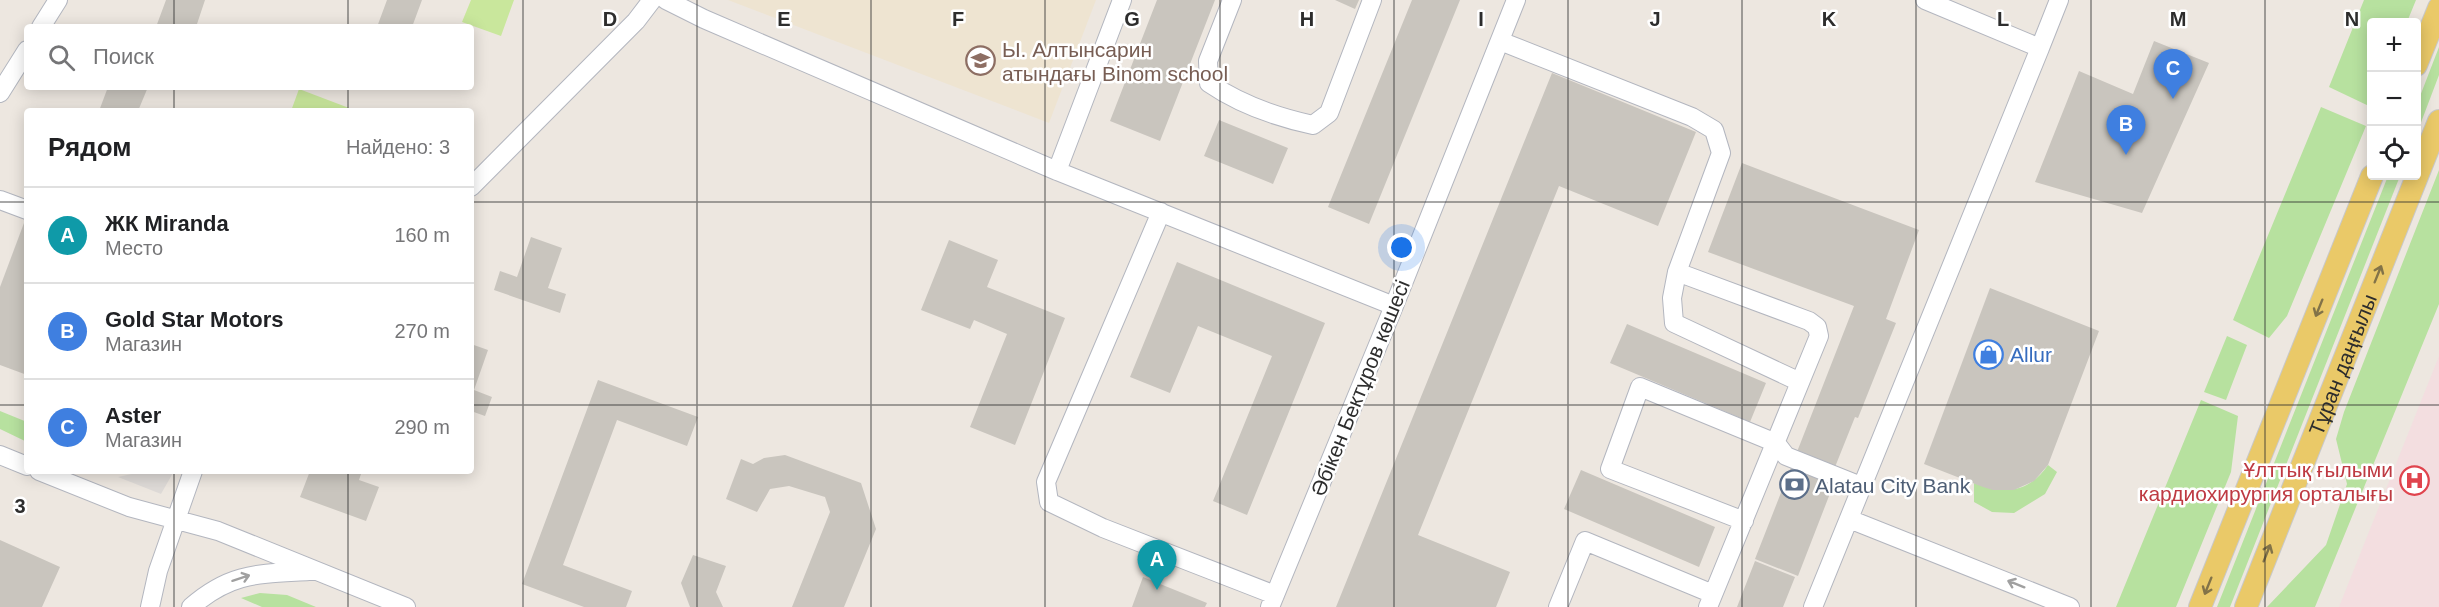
<!DOCTYPE html>
<html lang="ru">
<meta charset="utf-8">
<style>
:root{--surface:#fff;--page:#f6f6f6;--text:#202124;--muted:#757577;--line:#e0e0e0;--accent:#496cf1}
body{margin:0;font-family:Helvetica,sans-serif;background:var(--page);color:var(--text)}
.controls{position:absolute;right:18px;top:18px;display:grid;overflow:hidden;border-radius:6px;box-shadow:0 3px 15px #0003}
.controls button{width:54px;height:54px;display:grid;place-items:center;padding:0;border:0;border-bottom:2px solid var(--line);background:var(--surface);color:var(--text);font:30px sans-serif}
.you{position:absolute;left:1402px;top:248px;width:21px;height:21px;margin:-15px;border:4px solid #fff;border-radius:50%;background:#1a73e8;box-shadow:0 0 0 9px #1a73e833}
.badge{display:grid;place-items:center;width:39px;height:39px;border-radius:50%;background:var(--accent);color:#fff;font-size:20px;font-weight:700}
.pin{position:absolute;translate:-50% -50px;filter:drop-shadow(0 2px 3px #0008)}
.pin::after{content:'';position:absolute;top:32px;width:21px;height:18px;background:inherit;clip-path:polygon(0 0,100% 0,50% 100%)}
.list{margin:0;padding:0;list-style:none}
h2{display:flex;justify-content:space-between;align-items:center;height:78px;margin:0;padding:0 24px;font-size:26px}
h2 small{font-size:20px;font-weight:400;color:var(--muted)}
.list li{display:grid;grid-template-columns:39px 1fr auto;gap:18px;align-items:center;box-sizing:border-box;height:96px;padding:0 24px;border-top:2px solid var(--line)}
.list b{display:block;font-size:22px;white-space:nowrap}
.list p{margin:0;font-size:20px;white-space:nowrap;color:var(--muted)}
.list em{font-size:20px;font-style:normal;color:var(--muted)}
.icon{flex:none;width:33px;height:33px;fill:none;stroke:currentColor;stroke-width:2;stroke-linecap:round;stroke-linejoin:round}
.map{position:relative;flex:none;width:2439px;height:607px;overflow:hidden}
.search{position:absolute;background:var(--surface);box-shadow:0 3px 15px #0003;left:24px;top:24px;width:450px;height:66px;display:flex;align-items:center;gap:15px;box-sizing:border-box;padding:0 21px;border-radius:6px;color:var(--muted);font-size:22px}
.panel{position:absolute;background:var(--surface);box-shadow:0 3px 15px #0003;left:24px;top:108px;width:450px;height:366px;border-radius:6px}
.map>svg:first-child{display:block}
.education{fill:#eee4d1}
.medical{fill:#f3dee0}
.green{fill:#b7e19f}
.pitch{fill:#c9e79c}
.plaza{fill:#dedad7}
.building{fill:#c9c5be}
.lines{fill:none;stroke-linecap:round;stroke-linejoin:round}
.minor-casing{stroke:#b3b6bf;stroke-width:20}
.major-casing{stroke:#c8c8c8;stroke-width:24}
.minor{stroke:#fff;stroke-width:18}
.major{stroke:#eac968;stroke-width:22}
.oneway{stroke:#827348}
.oneway2{stroke:#a0a0a0}
.grid{fill:none;stroke:#2d2d2d;stroke-width:1.5;stroke-opacity:0.55}
.labels{text-anchor:middle;dominant-baseline:central;stroke-width:5;stroke-linejoin:round;paint-order:stroke}
.education-label{font-size:21px;fill:#785e54;stroke:#fff;text-anchor:start}
.shop-label{font-size:21px;fill:#366cbe;stroke:#fff;text-anchor:start}
.street-label{font-size:21px;fill:#2d2d2d;stroke:#fff}
.health-label{font-size:21px;fill:#be3a42;stroke:#fff;text-anchor:end}
.service-label{font-size:21px;fill:#4e5e75;stroke:#fff;text-anchor:start}
.grid-label{font-size:20px;text-anchor:middle;font-weight:bold;fill:#2d2d2d;stroke:#fff;stroke-width:5;stroke-linejoin:round;paint-order:stroke}
</style>
<div class="map">
<svg width="2439" height="607" viewBox="0 0 2439 607">
<rect width="100%" height="100%" fill="#ede7e0"/>
<path class="education" d="M728,0H1096L1049,123Z"/>
<path class="medical" d="M2439,356V607H2339Z"/>
<path class="green" d="M2364,0H2416L2407,22H2372L2371,107L2329,87Z
M2439,47V75L2417,133V104Z
M2321,107L2366,126L2287,316L2269,338L2233,320Z
M2439,170V304L2315,607H2267L2326,545L2347,484L2336,439L2344,412Z
M2388,176H2400L2230,607H2217Z
M2227,336L2247,345L2226,400L2204,392Z
M2201,400L2238,416L2231,472L2176,607H2116Z
M0,411L27,422V442L0,429Z
M2048,465L2057,472L2045,494L2014,513L1992,512L1974,502V483C2005,494 2028,494 2048,465Z
M260,593L287,595L316,607H262L241,598Z"/>
<path class="pitch" d="M471,0H514L501,36L462,22Z
M299,89L357,111H291Z"/>
<path class="plaza" d="M145,471H174L161,494L118,477Z"/>
<path class="building" d="M166,0H205L196,27H156Z
M387,0H422L412,27H377Z
M1157,0H1215L1160,141L1110,121Z
M1335,0H1359L1355,9Z
M1412,0H1460L1369,224L1328,207Z
M2154,41L2209,63L2142,213L2035,182L2079,71L2133,94Z
M1552,73L1696,132L1658,226L1559,186L1418,535L1510,572L1496,607H1336Z
M108,87H148L138,111H99Z
M1219,120L1288,148L1273,184L1204,156Z
M1742,163L1919,230L1886,319L1896,323L1858,418L1855,417L1833,472L1795,457L1854,306L1708,252Z
M27,215V375L0,365V287Z
M531,237L562,248L548,288L566,294L560,313L494,290L500,271L517,277Z
M949,240L998,260L987,287L1065,318L1015,445L970,427L1007,334L974,320L970,329L921,310Z
M1177,262L1325,323L1247,515L1213,501L1272,356L1198,326L1170,393L1130,377Z
M1990,288L2099,331L2048,465L2034,481L2014,490H1993L1983,487L1924,464Z
M1627,324L1766,383L1750,422L1610,363Z
M471,344L488,350L474,390L492,397L485,416L471,411Z
M598,380L698,417L687,446L617,420L563,565L632,591L626,607H584L522,584Z
M785,455L861,483L876,529L844,607H792L830,512L825,497L789,486L770,489L757,512L726,499L741,459L753,464L764,458Z
M1793,462L1836,478L1798,576L1755,559Z
M1581,470L1715,527L1699,567L1564,509Z
M310,471H362L359,480L379,487L366,521L300,497Z
M0,540L60,567L42,607H0Z
M693,555L726,566L716,592L723,607H690L681,583Z
M1755,561L1795,577L1783,607H1737Z
M1143,577L1207,603L1205,607H1132Z"/>
<g class="lines">
<defs>
<path id="minor" d="M666,0L704,19L1057,171L1394,306
M1232,0L1208,61L1209,83C1241,105 1276,117 1313,125L1329,113L1372,0
M41,27L58,0
M1500,41L1692,117L1714,130L1721,153L1677,272L1672,298L1674,323L1800,382
M2040,48L2059,0
M0,93L27,50
M1057,171L1122,0
M471,187L636,21L652,0
M0,200L27,210
M1161,212L1046,482L1049,502L1103,528L1275,595
M1677,272L1809,321L1817,327L1819,336L1708,607
M0,455L27,466
M39,471L129,507L218,531L406,607
M1849,519L2070,607
M1744,521L1610,469L1640,387L1776,443L1786,456L1861,486
M150,607L158,571L193,471
M191,607C231,572 259,574 309,571
M1270,607L1394,306L1516,0
M1558,607L1585,541L1713,594
M1813,607L2040,48L1925,0"/>
<g id="major">
<path d="M2416,65L2439,8"/>
<path d="M2200,607L2372,176"/>
<path id="s1" d="M2246,607L2439,121"/>
</g>
</defs>
<use href="#minor" class="minor-casing"/>
<use href="#major" class="major-casing"/>
<use href="#minor" class="minor"/>
<use href="#major" class="major"/>
</g>
<defs><path id="oneway-shaft" d="M-6 0H5M1.5-3L5.5 0L1.5 3" fill="none" stroke-width="1.6" stroke-linecap="round" stroke-linejoin="round" transform="scale(1.5)"/></defs>
<g class="oneway">
<use href="#oneway-shaft" transform="translate(2378 274) rotate(-68)"/>
<use href="#oneway-shaft" transform="translate(2319 308) rotate(112)"/>
<use href="#oneway-shaft" transform="translate(2267 553) rotate(-68)"/>
<use href="#oneway-shaft" transform="translate(2208 586) rotate(112)"/>
</g>
<g class="oneway2">
<use href="#oneway-shaft" transform="translate(241 578) rotate(-18)"/>
<use href="#oneway-shaft" transform="translate(2016 584) rotate(-158)"/>
</g>
<path class="grid" d="M174,0V27M348,0V27M523,0V607M697,0V607M871,0V607M1045,0V607M1220,0V607M1394,0V607M1568,0V607M1742,0V607M1916,0V607M2091,0V607M2265,0V607M174,87V111M348,87V111M0,202H27M471,202H2439M0,405H27M471,405H2439M174,471V607M348,471V607"/>
<defs>
<symbol id="school-ring" viewBox="-11 -11 22 22"><circle r="9.5" fill="#fff" stroke="#8d6e63" stroke-width="1.5"/><path d="M0-5L7-2L0 1L-7-2ZM-4 1L0 2.5L4 1V4Q0 6-4 4Z" fill="#8d6e63"/></symbol>
<symbol id="shop-ring" viewBox="-11 -11 22 22"><circle r="9.5" fill="#fff" stroke="#3f7fe0" stroke-width="1.5"/><path d="M-5-2.5h2.3a2.7 3.5 0 0 1 5.4 0H5L5.5 6h-11ZM-1.5-2.5h3a1.5 2.3 0 0 0-3 0Z" fill="#3f7fe0"/></symbol>
<symbol id="hospital-ring" viewBox="-11 -11 22 22"><circle r="9.5" fill="#fff" stroke="#e0444e" stroke-width="1.5"/><path d="M-5-5h3v3.5h4V-5h3V5h-3V1.5h-4V5h-3Z" fill="#e0444e"/></symbol>
<symbol id="bank-ring" viewBox="-11 -11 22 22"><circle r="9.5" fill="#fff" stroke="#5c6f8a" stroke-width="1.5"/><path d="M-6-4H6V4H-6ZM0-2.3a2.3 2.3 0 1 0 0 4.6a2.3 2.3 0 1 0 0-4.6Z" fill="#5c6f8a"/></symbol>
</defs>
<g fill-rule="evenodd">
<use href="#school-ring" x="964" y="44" width="33" height="33"/>
<use href="#shop-ring" x="1972" y="338" width="33" height="33"/>
<use href="#hospital-ring" x="2398" y="464" width="33" height="33"/>
<use href="#bank-ring" x="1778" y="468" width="33" height="33"/>
</g>
<g class="labels">
<g class="education-label">
<text x="1002" y="49">Ы. Алтынсарин<tspan x="1002" dy="24">атындағы Binom school</tspan></text>
</g>
<g class="shop-label">
<text x="2010" y="354">Allur</text>
</g>
<g class="street-label">
<text stroke="none"><textPath href="#s1" startOffset="261">Тұран даңғылы</textPath></text>
<text transform="translate(1360 388) rotate(-68)">Әбікен Бектұров көшесі</text>
</g>
<g class="health-label">
<text x="2393" y="469">Ұлттық ғылыми<tspan x="2393" dy="24">кардиохирургия орталығы</tspan></text>
</g>
<g class="service-label">
<text x="1815" y="485">Alatau City Bank</text>
</g>
</g>
<g class="grid-label">
<text x="610" y="26">D</text>
<text x="784" y="26">E</text>
<text x="958" y="26">F</text>
<text x="1132" y="26">G</text>
<text x="1307" y="26">H</text>
<text x="1481" y="26">I</text>
<text x="1655" y="26">J</text>
<text x="1829" y="26">K</text>
<text x="2003" y="26">L</text>
<text x="2178" y="26">M</text>
<text x="2352" y="26">N</text>
<text x="20" y="513">3</text>
</g>
</svg>
<div class="controls">
<button>+</button>
<button>−</button>
<button><svg class="icon" aria-label="locate" viewBox="0 0 24 24"><circle cx="12" cy="12" r="6"/><path d="M12 2v4M12 18v4M2 12h4M18 12h4"/></svg></button>
</div>
<div class="you"></div>
<div class="pin badge" style="left:1157px;top:590px;background:#0f9aa8">A</div>
<div class="pin badge" style="left:2126px;top:155px;background:#3f7fe0">B</div>
<div class="pin badge" style="left:2173px;top:99px;background:#3f7fe0">C</div>
<div class="search"><svg class="icon" aria-label="search" viewBox="0 0 24 24"><circle cx="10" cy="10" r="6"/><path d="M15 15l6 6"/></svg>Поиск</div>
<section class="panel">
<h2>Рядом<small>Найдено: 3</small></h2>
<ul class="list">
<li><span class="badge" style="background:#0f9aa8">A</span><div><b>ЖК Miranda</b><p>Место</p></div><em>160 m</em></li>
<li><span class="badge" style="background:#3f7fe0">B</span><div><b>Gold Star Motors</b><p>Магазин</p></div><em>270 m</em></li>
<li><span class="badge" style="background:#3f7fe0">C</span><div><b>Aster</b><p>Магазин</p></div><em>290 m</em></li>
</ul>
</section>
</div>
